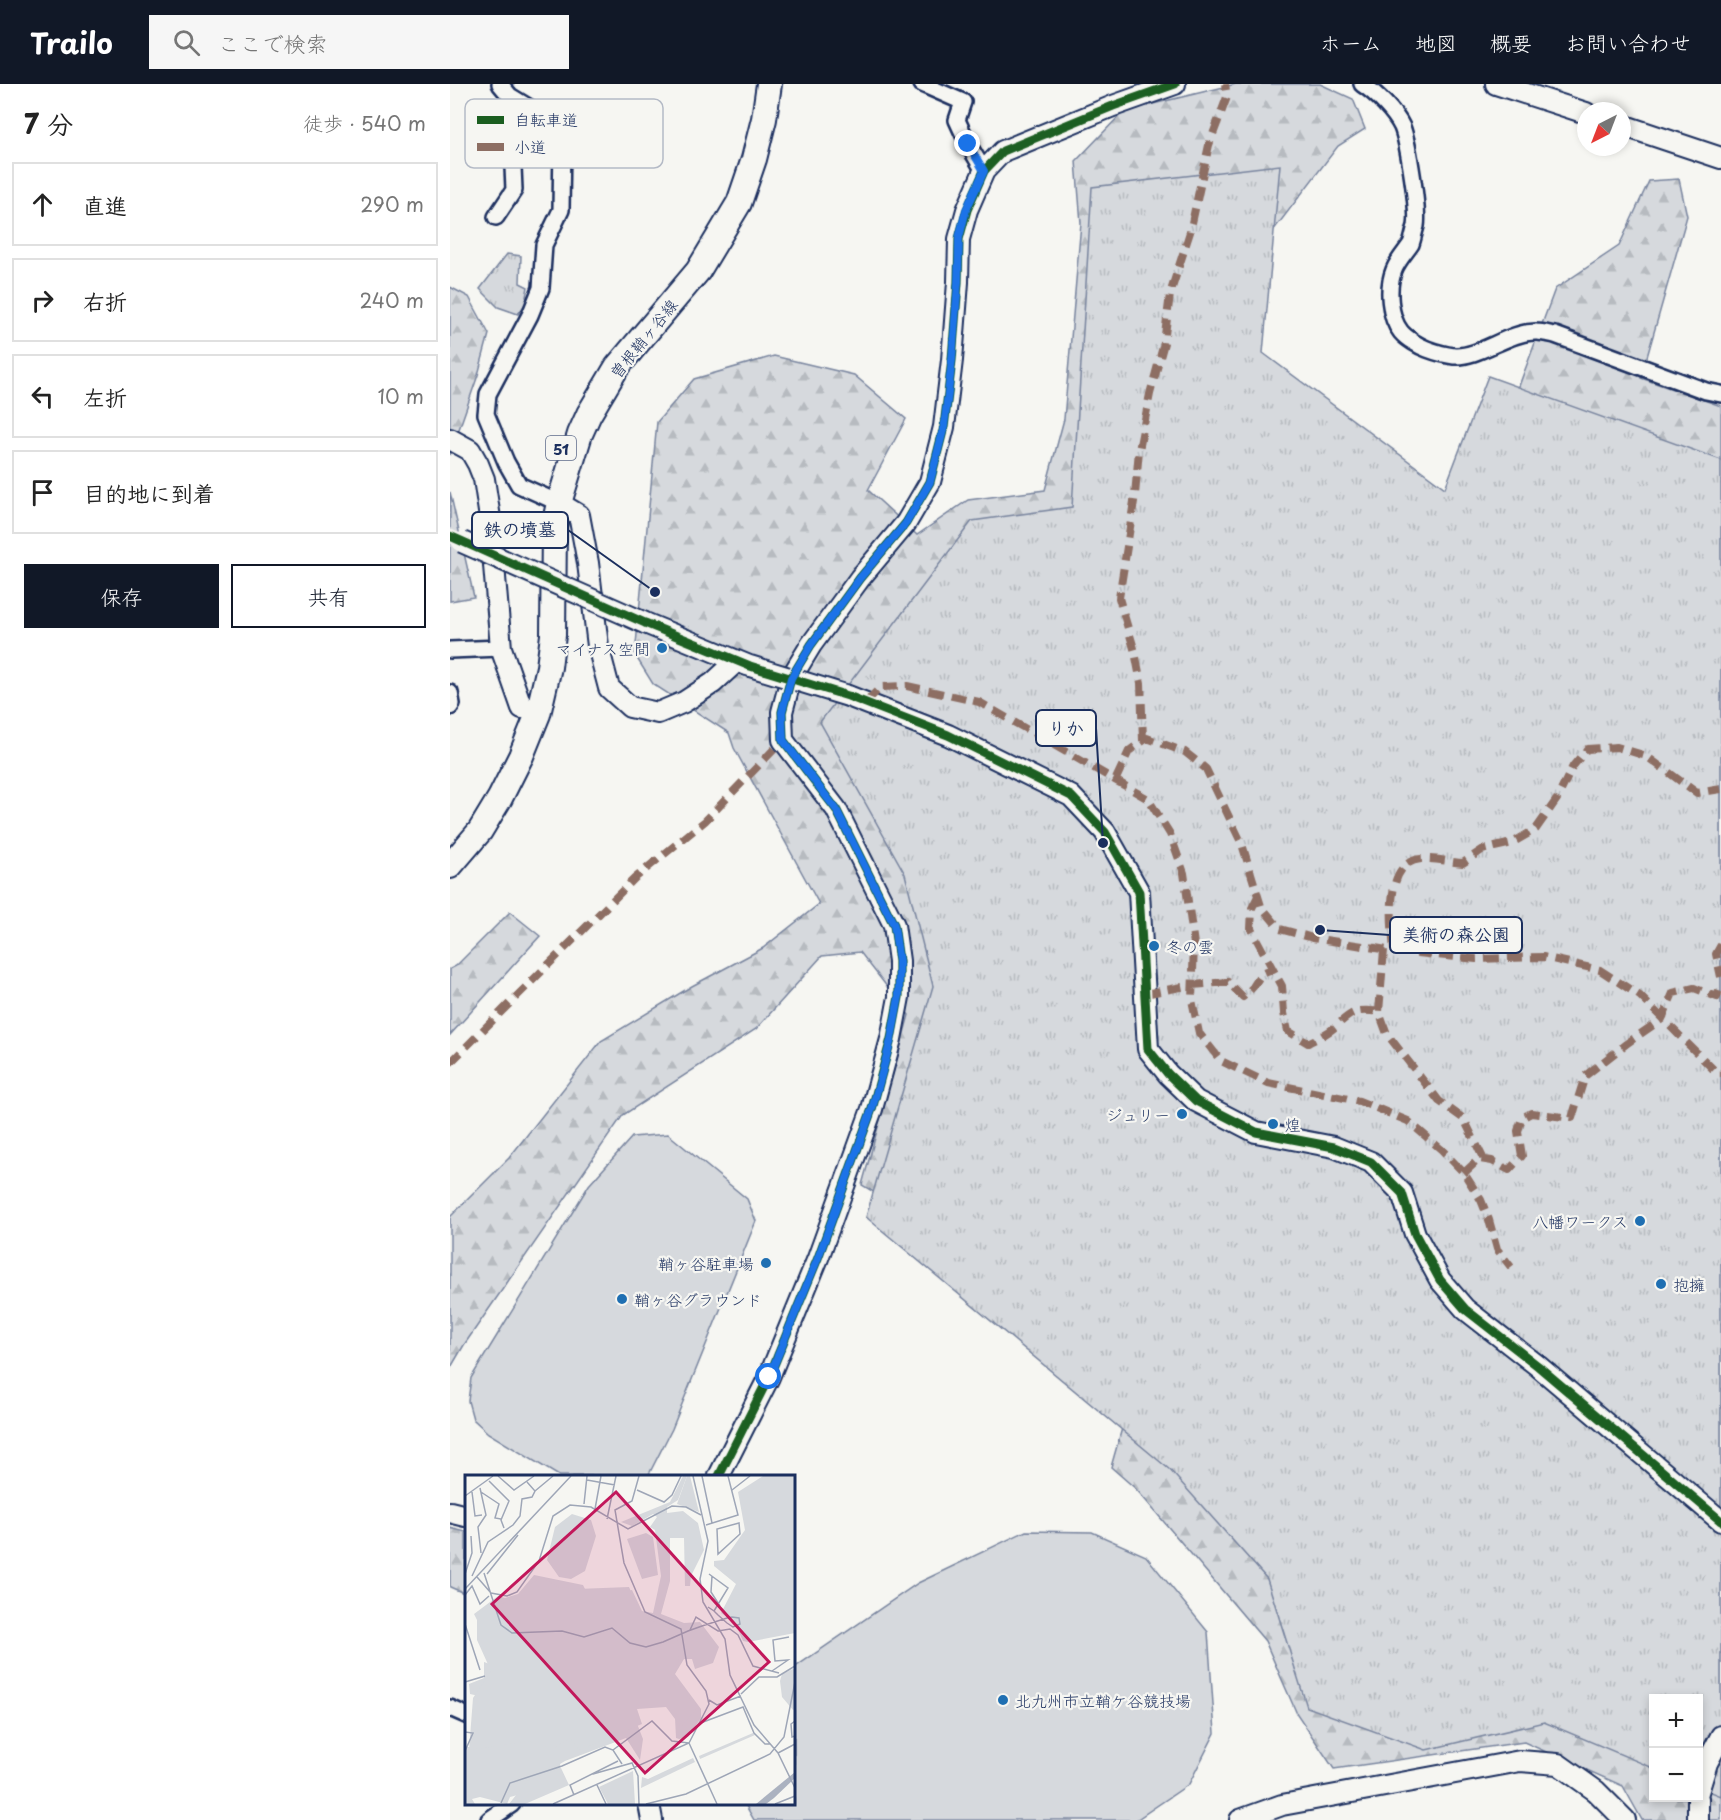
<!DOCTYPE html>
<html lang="ja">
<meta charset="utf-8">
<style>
:root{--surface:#fff;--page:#f6f6f6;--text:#222;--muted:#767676;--line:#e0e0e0;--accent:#111827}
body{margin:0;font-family:"Playpen Sans","Klee One",sans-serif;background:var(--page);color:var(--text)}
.controls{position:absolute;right:18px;bottom:18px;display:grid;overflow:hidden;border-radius:0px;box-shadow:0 3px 9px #0003}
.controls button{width:54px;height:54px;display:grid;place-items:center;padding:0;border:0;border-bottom:2px solid var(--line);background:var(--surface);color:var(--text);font:30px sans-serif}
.compass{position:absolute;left:1127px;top:18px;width:54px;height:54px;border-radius:50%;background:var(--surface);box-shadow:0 3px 9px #0003;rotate:222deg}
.stop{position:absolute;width:18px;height:18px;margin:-14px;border:4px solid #1a73e8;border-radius:50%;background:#fff}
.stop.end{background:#1a73e8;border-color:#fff;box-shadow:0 2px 6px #0008}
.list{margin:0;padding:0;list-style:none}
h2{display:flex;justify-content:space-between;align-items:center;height:78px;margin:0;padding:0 24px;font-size:26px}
h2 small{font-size:20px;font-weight:400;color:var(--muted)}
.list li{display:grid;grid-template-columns:39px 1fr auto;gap:18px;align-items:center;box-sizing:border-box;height:84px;margin:0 12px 12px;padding:0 12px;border:2px solid var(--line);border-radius:0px}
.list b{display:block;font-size:22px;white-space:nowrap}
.list em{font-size:20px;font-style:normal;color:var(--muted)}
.actions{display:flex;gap:12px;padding:18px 24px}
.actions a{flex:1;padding:14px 0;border:2px solid var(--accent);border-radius:0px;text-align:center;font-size:21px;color:var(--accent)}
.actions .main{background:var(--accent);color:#fff}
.icon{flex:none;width:33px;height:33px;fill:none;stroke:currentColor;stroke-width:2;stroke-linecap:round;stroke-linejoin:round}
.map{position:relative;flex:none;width:1271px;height:1736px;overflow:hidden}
header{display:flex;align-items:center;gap:36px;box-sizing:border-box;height:84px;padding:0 30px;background:var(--accent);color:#fff}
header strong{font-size:28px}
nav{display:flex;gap:33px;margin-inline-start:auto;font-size:21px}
.search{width:420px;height:54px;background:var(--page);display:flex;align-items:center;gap:15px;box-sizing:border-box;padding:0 21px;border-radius:0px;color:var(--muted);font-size:22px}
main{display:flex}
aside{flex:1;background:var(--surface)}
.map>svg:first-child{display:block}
.forest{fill:url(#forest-firs);stroke:#78849e;stroke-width:1.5;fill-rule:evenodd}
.park{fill:url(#park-tufts);stroke:#78849e;stroke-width:1.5}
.garden{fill:#d6d9dd;stroke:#78849e;stroke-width:1.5}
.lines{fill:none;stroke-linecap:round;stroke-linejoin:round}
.minor-casing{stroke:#1b2f5e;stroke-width:20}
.tertiary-casing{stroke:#1b2f5e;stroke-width:24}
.primary-casing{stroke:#1b2f5e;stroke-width:28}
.minor{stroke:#f6f6f2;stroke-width:15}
.tertiary{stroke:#f6f6f2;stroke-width:20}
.primary{stroke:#f6f6f2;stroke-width:24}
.tertiary-bridge-casing{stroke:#1b2f5e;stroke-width:24;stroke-linecap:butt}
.tertiary-bridge{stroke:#f6f6f2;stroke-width:20}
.quiet{stroke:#8d6e63;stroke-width:8;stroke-dasharray:15 8;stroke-linecap:butt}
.cycleway-casing{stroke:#f6f6f2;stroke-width:13}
.cycleway{stroke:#1b5e20;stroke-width:9}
.route{stroke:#1a73e8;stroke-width:8}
.poi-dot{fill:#1f6fb2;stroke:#f6f6f2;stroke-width:2}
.labels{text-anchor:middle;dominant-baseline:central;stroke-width:4.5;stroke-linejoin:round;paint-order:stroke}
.shield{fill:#f6f6f2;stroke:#5d6b8a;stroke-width:1.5}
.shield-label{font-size:15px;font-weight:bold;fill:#1b2f5e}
.street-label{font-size:16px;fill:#1b2f5e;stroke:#f6f6f2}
.poi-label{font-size:16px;fill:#1b2f5e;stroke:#f6f6f2;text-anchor:start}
.inset-road{fill:none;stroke:#9ea6b7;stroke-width:1.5}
.view{fill:#c2185b;fill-opacity:0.15;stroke:#c2185b;stroke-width:3}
.inset-edge{fill:none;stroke:#1b2f5e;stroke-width:3}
.key{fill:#f6f6f2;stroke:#b4bac6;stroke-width:1.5}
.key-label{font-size:16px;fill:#1b2f5e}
.leader{fill:none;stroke:#1b2f5e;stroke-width:2}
.callout-dot{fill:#1b2f5e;stroke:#f6f6f2;stroke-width:2}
.callout{fill:#f6f6f2;stroke:#1b2f5e;stroke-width:2}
.callout-label{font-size:18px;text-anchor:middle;font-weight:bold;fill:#1b2f5e}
</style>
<header>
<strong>Trailo</strong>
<div class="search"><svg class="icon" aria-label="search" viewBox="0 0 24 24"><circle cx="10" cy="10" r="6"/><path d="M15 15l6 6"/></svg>ここで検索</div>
<nav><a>ホーム</a><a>地図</a><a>概要</a><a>お問い合わせ</a></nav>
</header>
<main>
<aside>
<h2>7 分<small>徒歩 · 540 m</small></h2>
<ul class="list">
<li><svg class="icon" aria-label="ahead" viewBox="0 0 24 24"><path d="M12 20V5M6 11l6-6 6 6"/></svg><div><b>直進</b></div><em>290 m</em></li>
<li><svg class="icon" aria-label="right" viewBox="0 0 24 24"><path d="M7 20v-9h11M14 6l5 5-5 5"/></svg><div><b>右折</b></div><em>240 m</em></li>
<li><svg class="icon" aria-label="left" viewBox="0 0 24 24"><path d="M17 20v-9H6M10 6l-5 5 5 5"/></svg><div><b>左折</b></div><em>10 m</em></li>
<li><svg class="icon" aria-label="arrive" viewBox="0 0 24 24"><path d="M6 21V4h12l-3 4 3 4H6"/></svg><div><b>目的地に到着</b></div></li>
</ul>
<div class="actions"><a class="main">保存</a><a>共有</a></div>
</aside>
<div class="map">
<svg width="1271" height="1736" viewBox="0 0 1271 1736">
<defs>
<pattern id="forest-firs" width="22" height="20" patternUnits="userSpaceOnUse" patternTransform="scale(1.5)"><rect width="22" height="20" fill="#d6d9dd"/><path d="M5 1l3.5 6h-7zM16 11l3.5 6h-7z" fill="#b7bbc0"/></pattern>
<pattern id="park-tufts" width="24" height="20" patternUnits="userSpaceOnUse" patternTransform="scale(1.5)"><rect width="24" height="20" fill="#d6d9dd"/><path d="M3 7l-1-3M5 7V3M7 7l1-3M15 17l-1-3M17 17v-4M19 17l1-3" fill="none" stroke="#b7bbc0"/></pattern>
</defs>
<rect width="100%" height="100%" fill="#f6f6f2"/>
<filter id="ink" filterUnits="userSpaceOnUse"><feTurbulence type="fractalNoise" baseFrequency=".0167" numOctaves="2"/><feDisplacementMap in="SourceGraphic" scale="12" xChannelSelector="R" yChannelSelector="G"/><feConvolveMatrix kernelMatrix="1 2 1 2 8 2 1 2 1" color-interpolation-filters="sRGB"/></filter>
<g filter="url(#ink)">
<path class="forest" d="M786,0H870L903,15L915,45L888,62L816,156L787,244L820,297L981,423L1040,380L1105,205L1169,162L1199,97L1229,95L1237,132L1191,294L1271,322V1736H1192L1173,1702L1074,1658L884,1685L847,1630L815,1557L686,1405L661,1383L680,1316L468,1135L412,1101L459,931L410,868L372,872L306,945L173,1031L14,1261L0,1285V1133L59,1074L151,957L242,902L313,864L369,820L284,664L279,649L203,600L185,571L207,338L244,295L324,272L404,291L456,335L418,406L467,451L518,416L595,406L614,335L631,139L626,77L674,27ZM1204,1614H1248V1714H1204Z
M0,203L19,213L39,250L28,291L0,371Z
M0,408L24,513L0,517Z
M60,828L90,852L0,951V885L6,882Z
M0,1444L16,1448V1510L0,1503Z"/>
<path class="park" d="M830,81L813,269L995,404L1038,292L1271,376V1712L1249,1703L1248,1614H1204L1203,1684L1094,1638L976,1666L857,1623L817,1495L720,1386L416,1133L483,902L455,790L370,638L522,437L622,423L642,103Z
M57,170L71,172L70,199L78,203L76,213L79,215L68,230L48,223L30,205Z"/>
<path class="garden" d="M218,1050L297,1115L306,1137L222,1345L198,1392H109L38,1349L23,1335L18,1317L21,1294L139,1101L182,1053Z
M576,1447L642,1448L696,1472L758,1548L765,1649L739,1700L686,1736H304L295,1720H344V1584L468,1499Z"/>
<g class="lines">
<defs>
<path id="minor" d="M50,0L60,12L101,37L112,58L111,126L94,161L91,204L80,231L38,310L36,330L56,378L69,401L109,419
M472,0L513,18L507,36L518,60L534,87
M912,0C926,9 945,28 952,43C958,58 969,127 966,142C964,148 963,155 961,160C955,169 948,176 944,186C937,203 939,233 951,248C957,255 969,262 977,265C985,268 996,271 1004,272C1029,274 1059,247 1087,248C1092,248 1099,250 1105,251L1256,307L1271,310
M46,133L64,106L62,60L77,24
M0,566L51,564
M0,609L2,620L0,623
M0,1624L16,1631
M39,1736L62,1720"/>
<path id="tertiary" d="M1046,0L1136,29
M1172,41L1271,74
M0,355L20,366L28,380L34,395L40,434L51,564L72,624
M109,419L129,431L138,479L148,562L159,604L180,623L208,629L234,618L263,599L287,577
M195,539L297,581
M398,612L498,651L621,712L655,748L689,808L698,965L718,990L746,1017L806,1048L884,1063L921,1078L952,1109L965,1150L990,1196L1015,1225L1088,1282L1271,1437
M269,1392L319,1293L368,1174L422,1025L441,955L449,913V877L444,841L386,725L333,656L332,628L341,594L361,561L410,494L456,439L480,398L494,343L502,276L508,198L509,155L517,126L534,87L553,67L663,22L725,0
M0,1428L16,1432
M1248,1708L1257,1679L1271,1652
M199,1720L202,1736
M790,1736L832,1721L1070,1677L1108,1680L1146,1707L1175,1736
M1248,1736V1714"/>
<path id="primary" d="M0,782L30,747L50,714L71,672L88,630L99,583L103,551L104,442L109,419L130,350L139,330L167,283L248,187L289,119L304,75L314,35L319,0"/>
</defs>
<use href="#minor" class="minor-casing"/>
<use href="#tertiary" class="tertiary-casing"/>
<use href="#primary" class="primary-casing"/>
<use href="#minor" class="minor"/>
<use href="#tertiary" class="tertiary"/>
<use href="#primary" class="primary"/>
<defs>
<path id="tertiary-bridge" d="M12,458L195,539
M300,582L398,612"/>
</defs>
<use href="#tertiary-bridge" class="tertiary-bridge-casing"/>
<use href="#tertiary-bridge" class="tertiary-bridge"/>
<path class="quiet" d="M416,618L431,603L457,602L529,618L698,715L720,750L734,789L744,860L742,916L749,949L771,977L818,999L909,1017L958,1037L992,1066L1014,1089L1031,1116L1039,1136L1047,1165L1061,1183
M693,657L691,599L685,568L669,514L685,411L689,366L700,310L714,259L720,210L740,148L759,61L777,13L775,0
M666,695L679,667L697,654L735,668L756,685L792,760L811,822L830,845L863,854L938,866L1026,875L1093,873L1150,886L1190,912L1267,989H1271
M808,812L802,824L801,845L832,902L834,929L838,947L858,959C863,956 870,954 875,950C897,937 897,922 929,928
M1271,861L1266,870L1271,893
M934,866L929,928L937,950L989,1017L1014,1035L1034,1076
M944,867C942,841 933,778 971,775C984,774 1000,778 1013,779L1032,766L1062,759L1086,745L1107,715L1123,682L1137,665L1167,663L1196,672L1247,709L1271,705
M695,910L742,901L778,898L793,913L803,903L812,889L822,885
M0,979L185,794L255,737L333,656
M1014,1089L1029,1075L1042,1077L1059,1086L1072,1072L1068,1047L1072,1034L1081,1029L1122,1034L1135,992L1176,960L1212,935L1223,909L1244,904L1267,913L1271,902"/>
<defs>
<path id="cycleway" d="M0,452L195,539L300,582L398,612L498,651L621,712L655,748L689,808L698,965L718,990L746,1017L806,1048L884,1063L921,1078L952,1109L965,1150L990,1196L1015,1225L1088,1282L1271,1437
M269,1392L319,1293L368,1174L422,1025L441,955L449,913V877L444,841L386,725L333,656L332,628L341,594L361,561L410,494L456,439L480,398L494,343L502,276L508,198L509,155L517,126L534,87L553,67L663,22L725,0"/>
</defs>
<use href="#cycleway" class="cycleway-casing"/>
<use href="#cycleway" class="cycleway"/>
</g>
</g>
<g class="lines" filter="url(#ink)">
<path class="route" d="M319,1293L368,1174L422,1025L441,956L449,913V877L444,841L386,725L333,656L332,628L341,594L361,561L410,494L456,439L480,398L494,343L502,276L508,198L509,154L516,126L534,87L518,60"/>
</g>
<g class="poi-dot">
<circle cx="212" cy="564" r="6"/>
<circle cx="704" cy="862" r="6"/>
<circle cx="732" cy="1030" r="6"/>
<circle cx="823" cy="1040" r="6"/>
<circle cx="1190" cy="1137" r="6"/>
<circle cx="316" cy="1179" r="6"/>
<circle cx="1211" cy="1200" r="6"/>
<circle cx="172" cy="1215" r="6"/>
<circle cx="553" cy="1616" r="6"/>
</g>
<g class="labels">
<rect class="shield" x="96" y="352" width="30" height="24" rx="4.5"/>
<g class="shield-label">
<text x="111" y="364">51</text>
</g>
<g class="street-label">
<text transform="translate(193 254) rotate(-51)">曽根鞘ヶ谷線</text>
</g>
<g class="poi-label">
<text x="200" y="564" text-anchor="end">マイナス空間</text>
<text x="716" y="862">冬の雲</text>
<text x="720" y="1030" text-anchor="end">ジュリー</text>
<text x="835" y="1040">煌</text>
<text x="1178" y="1137" text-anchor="end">八幡ワークス</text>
<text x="304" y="1179" text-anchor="end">鞘ヶ谷駐車場</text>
<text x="1223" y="1200">抱擁</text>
<text x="184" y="1215">鞘ヶ谷グラウンド</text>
<text x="565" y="1616">北九州市立鞘ケ谷競技場</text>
</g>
</g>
<g transform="translate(15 1391)">
<rect width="330" height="330" fill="#f6f6f2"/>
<path d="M218,1H222L213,25L202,32V38L218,36L233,48L239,75L226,101L225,111H220L219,63H205V106L196,139L219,148L235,147L254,172L248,188L230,194L227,184H219L210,199L236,234V243L223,262L214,264L211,263L210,243L205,232H171L169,241L178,264L175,285L161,263L100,286L95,289L96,300L64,317L45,322L42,329L15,322L7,324L10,329H0V272H7L14,221L5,219L4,209L19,203V187L25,189L30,206L18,157L9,139L33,121L40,123L53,119L69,100L118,110L122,118L132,123L167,115L177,136L188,138L196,101L190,55L185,52L192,42L188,39L167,51L156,47L205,27ZM298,1H330V158L283,167L278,166L270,148L256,138L271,109L249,91V86L259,85L280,55L273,17Z" fill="#d6d9dd"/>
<path d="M330,193V234L328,235L317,222L315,206L317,199Z" fill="#d6d9dd"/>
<path d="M222,1H225L234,37L212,29ZM78,103L93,112L112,114L164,112L177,141L212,157L214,190L206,200L232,233L216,252L201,232L172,234L177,249L114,275L105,263L88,274L63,266L4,275L8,223L26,196L12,165V137L53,123L62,110ZM288,258L290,260L235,284L234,281ZM228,283L230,287L176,313L177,302L183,304ZM96,293L104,310L60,329H44L62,306ZM168,296L170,329H143L134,312Z" fill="#d6d9dd"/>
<path d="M107,39L126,45L131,61L120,96L106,104L94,102L82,85L90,52ZM181,58L188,62L193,100L177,104L162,64Z" fill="#d6d9dd"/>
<path d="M330,297V303L309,323L301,329H291Z" fill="#abb2c0"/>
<path class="inset-road" d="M33,1L49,15L69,1M228,1L243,66L235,104L238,127L260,164L265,200L289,250L313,278L330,313M237,1L247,48M122,5L150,10M24,6L44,26L36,45L39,53M15,13L21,40L13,52L16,78M172,15L199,27L207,20L216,1M267,15L285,1M70,16L88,1M7,17L10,41L17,40M16,17L34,29L30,43L36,44M0,21L28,1M119,29L122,1M130,34L136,1M142,44L151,1M274,48L275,59L253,79L252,54ZM241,50L273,40L263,1M19,98L36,150L47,158L97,156L119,162L147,153L165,168L181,172L198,167L223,156L237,151L262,143L267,142L274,143L275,149L268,152L262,148L253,140L249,136L243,132M0,99L7,78L6,61M22,99L53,60M244,99L263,113L249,136M7,101L23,67L48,50L55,41L57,24L67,22L70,16L62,7M247,101L246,117L255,131M12,102L26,118L42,121L52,117L74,86L88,41L105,30L126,32L163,54L207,31L221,32L236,40M0,114L106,1M0,120L7,111L15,129L24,121M0,149L15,195M225,155L231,142L253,156L265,154L273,160L288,191L314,198M307,196L323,185L310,186L308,165L324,162M0,207L20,201M276,219L294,202H312L330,191M244,225L252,230L276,221M330,246L326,249L327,262L330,261M233,249L278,232L289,258L300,269H305M0,257L8,258L0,276M224,268L252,329M148,275L187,246L207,266L224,268M313,278L330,269M128,299L167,288L173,301L174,329M132,310L141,329M109,320L105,310L153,286M36,328L45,308L97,291L140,272L148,275L157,289M88,329L224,268L244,229L241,216L222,190L216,154L180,137L159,88L150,35L167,26L174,1M181,329L221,319L305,279L319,262L330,207M310,329L330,321"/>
<path class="view" d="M151,17L304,187L180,298L27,129Z"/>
<rect width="330" height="330" class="inset-edge"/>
</g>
<rect x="15" y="15" width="198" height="69" rx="9" class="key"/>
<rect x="27" y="32" width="27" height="8" fill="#1b5e20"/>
<rect x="27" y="59" width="27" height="8" fill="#8d6e63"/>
<g class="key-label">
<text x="64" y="42">自転車道</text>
<text x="64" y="69">小道</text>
</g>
<path class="leader" d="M205 508L118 446M653 759L646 644M870 846L940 851"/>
<g class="callout-dot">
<circle cx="205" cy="508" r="6"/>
<circle cx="653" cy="759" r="6"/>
<circle cx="870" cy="846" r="6"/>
</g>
<g class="callout">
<rect x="22" y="428" width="96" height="36" rx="6"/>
<rect x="586" y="626" width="60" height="36" rx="6"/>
<rect x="940" y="833" width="132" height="36" rx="6"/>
</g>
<g class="callout-label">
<text x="70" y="452">鉄の墳墓</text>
<text x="616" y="651">りか</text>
<text x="1006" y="857">美術の森公園</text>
</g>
</svg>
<div class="controls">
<button>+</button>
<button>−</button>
</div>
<svg class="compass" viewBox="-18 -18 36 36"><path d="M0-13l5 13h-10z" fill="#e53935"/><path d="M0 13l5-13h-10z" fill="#767676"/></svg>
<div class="stop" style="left:319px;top:1293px"></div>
<div class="stop end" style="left:518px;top:60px"></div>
</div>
</main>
